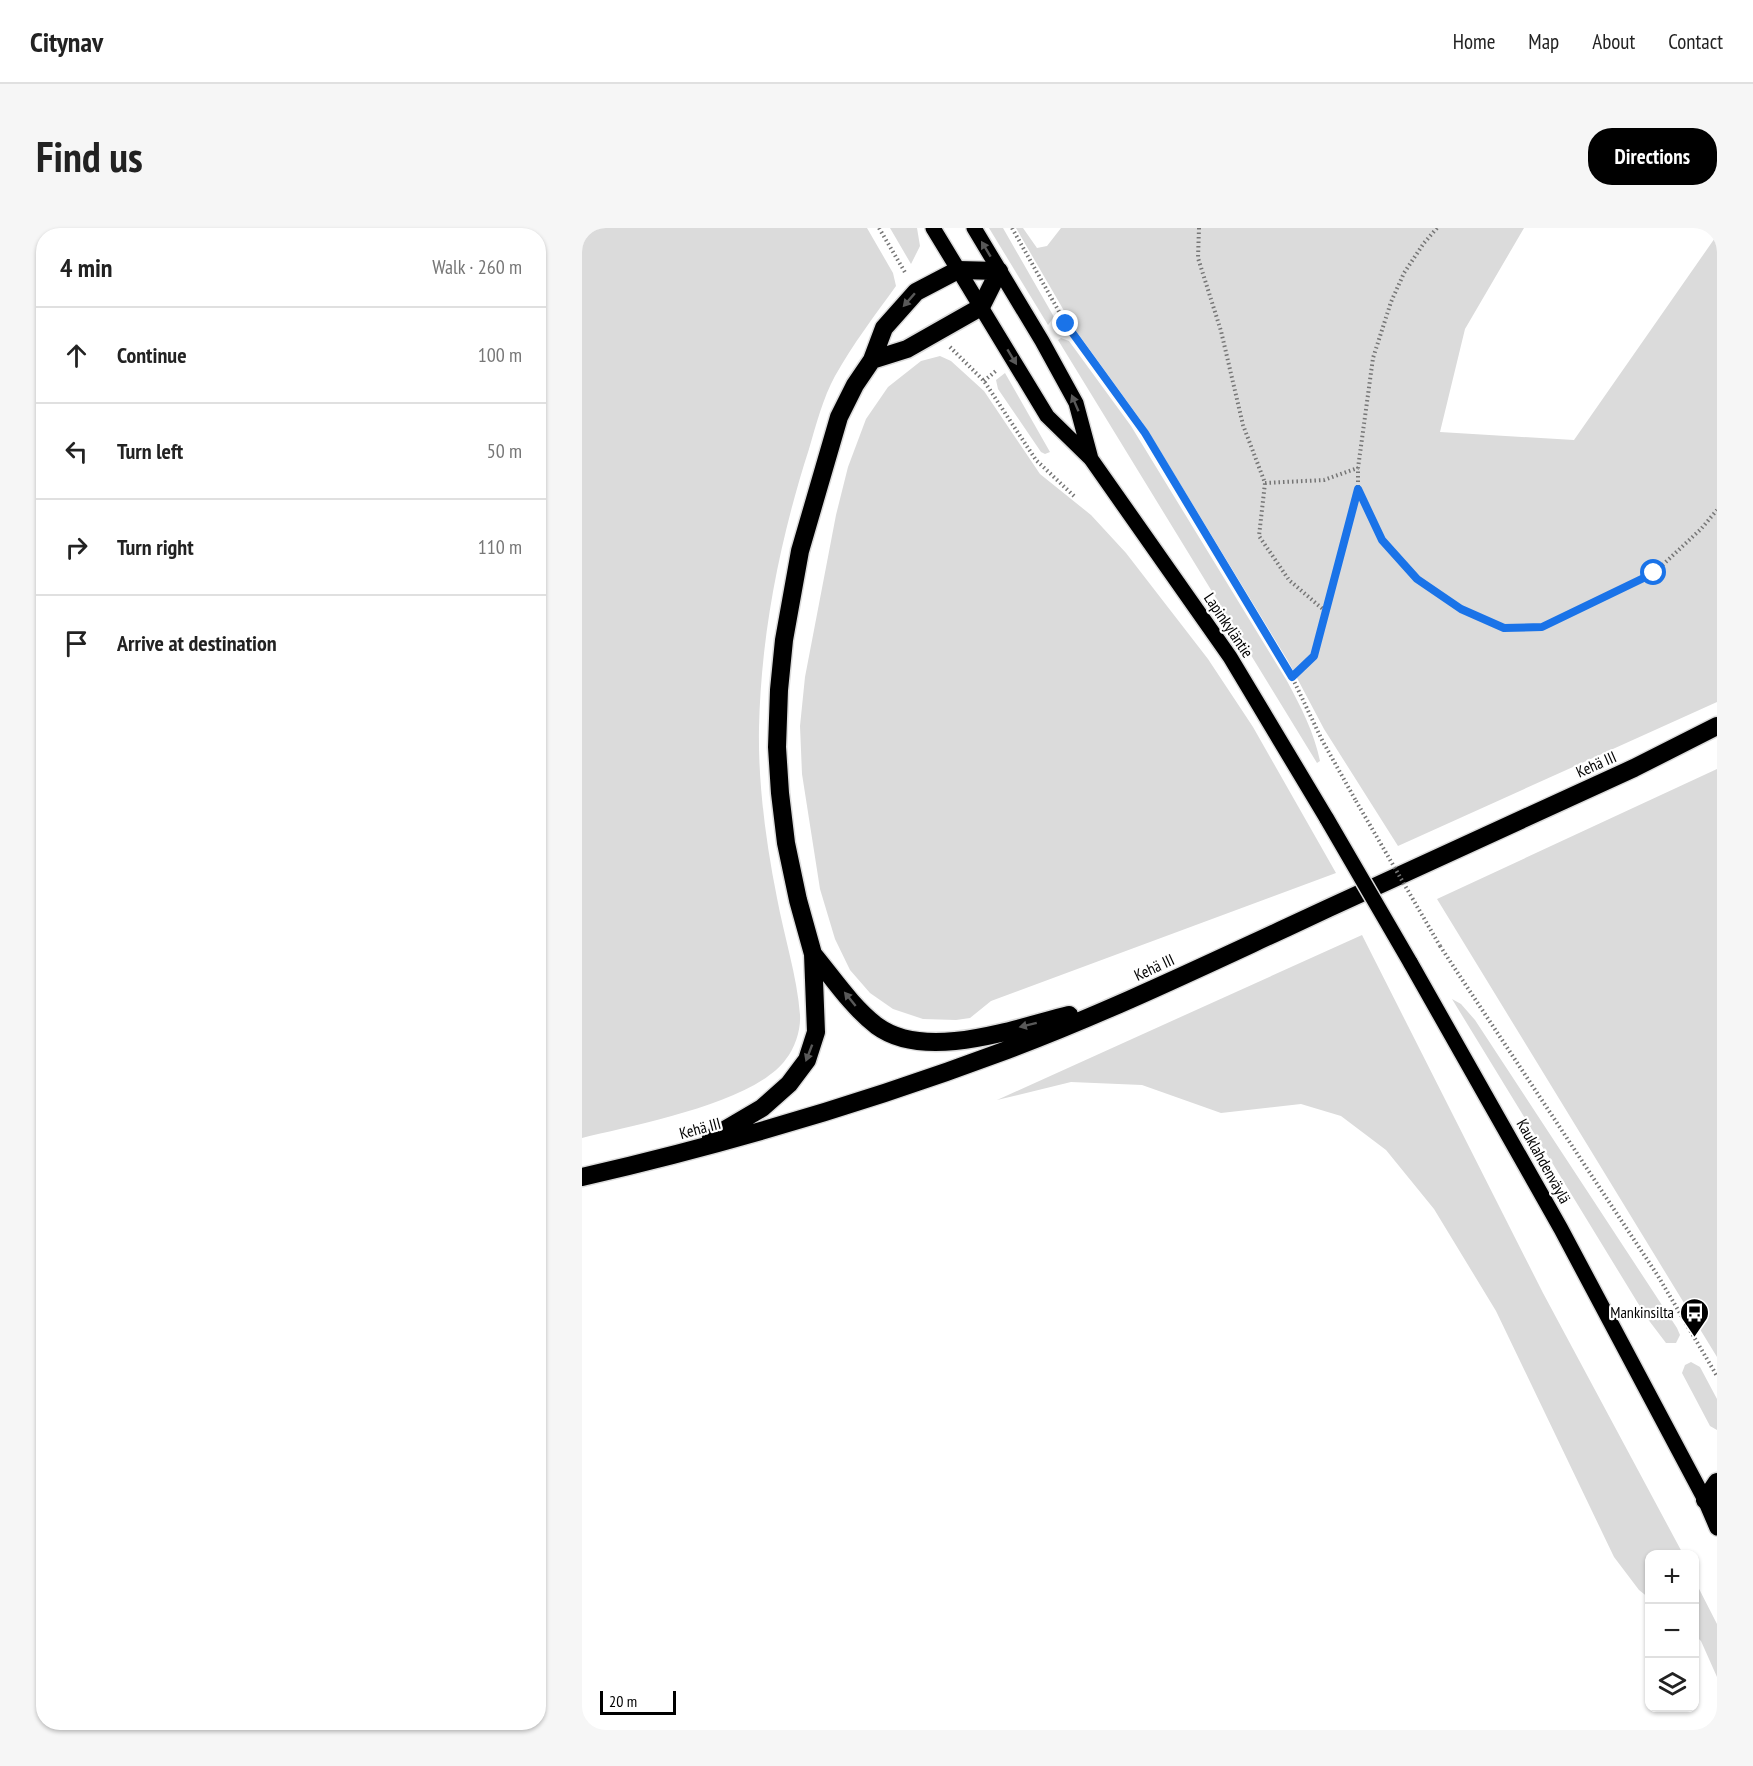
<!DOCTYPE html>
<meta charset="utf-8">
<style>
:root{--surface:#fff;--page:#f6f6f6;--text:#222;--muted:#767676;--line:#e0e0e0;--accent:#000}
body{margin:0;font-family:"PT Sans Narrow",sans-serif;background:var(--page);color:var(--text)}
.controls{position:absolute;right:18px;bottom:18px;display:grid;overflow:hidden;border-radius:12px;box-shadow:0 2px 4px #0004}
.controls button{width:54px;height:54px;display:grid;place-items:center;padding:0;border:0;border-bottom:2px solid var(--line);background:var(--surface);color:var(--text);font:30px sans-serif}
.scale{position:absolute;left:18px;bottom:15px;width:76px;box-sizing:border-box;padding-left:6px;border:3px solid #000;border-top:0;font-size:16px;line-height:21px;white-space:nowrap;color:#000;-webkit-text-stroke:4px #fff;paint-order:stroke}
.stop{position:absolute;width:18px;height:18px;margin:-14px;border:4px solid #1a73e8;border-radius:50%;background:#fff}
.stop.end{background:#1a73e8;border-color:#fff;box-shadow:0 2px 6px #0008}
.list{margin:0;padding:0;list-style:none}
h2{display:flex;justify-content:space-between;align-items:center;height:78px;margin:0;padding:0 24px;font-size:26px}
h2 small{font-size:20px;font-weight:400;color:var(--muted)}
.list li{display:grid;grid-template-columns:39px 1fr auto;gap:18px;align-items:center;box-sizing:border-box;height:96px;padding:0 24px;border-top:2px solid var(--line)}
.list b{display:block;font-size:22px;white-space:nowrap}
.list em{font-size:20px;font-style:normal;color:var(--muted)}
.icon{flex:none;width:33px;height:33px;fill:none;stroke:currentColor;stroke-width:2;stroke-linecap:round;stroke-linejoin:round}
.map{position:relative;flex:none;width:1135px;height:1502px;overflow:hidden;border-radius:24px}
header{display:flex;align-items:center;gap:36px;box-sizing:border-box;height:84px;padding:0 30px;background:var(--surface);border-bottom:2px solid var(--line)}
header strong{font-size:28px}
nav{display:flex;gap:33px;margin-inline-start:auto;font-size:21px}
.intro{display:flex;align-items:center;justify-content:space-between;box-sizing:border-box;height:144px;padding:0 36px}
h1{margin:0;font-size:42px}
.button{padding:15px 27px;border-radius:24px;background:var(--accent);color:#fff;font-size:21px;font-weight:700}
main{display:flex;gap:36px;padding:0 36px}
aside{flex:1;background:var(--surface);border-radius:24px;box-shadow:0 2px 4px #0004}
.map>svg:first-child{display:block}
.green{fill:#dbdbdb}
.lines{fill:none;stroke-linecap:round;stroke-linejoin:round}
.major-casing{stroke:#dbdbdb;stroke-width:18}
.highway-casing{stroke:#dbdbdb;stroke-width:21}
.path{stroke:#767676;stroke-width:4;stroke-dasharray:1.5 3;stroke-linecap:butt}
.major{stroke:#000;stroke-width:15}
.highway{stroke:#000;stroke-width:18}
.major-bridge-casing{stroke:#dbdbdb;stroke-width:18;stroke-linecap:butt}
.path-bridge{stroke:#767676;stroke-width:4;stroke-dasharray:1.5 3;stroke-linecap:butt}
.major-bridge{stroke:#000;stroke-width:15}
.oneway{fill:#595959}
.route{stroke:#1a73e8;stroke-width:8}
.labels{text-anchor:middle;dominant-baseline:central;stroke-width:4.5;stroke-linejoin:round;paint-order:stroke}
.street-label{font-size:16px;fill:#000;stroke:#fff}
.poi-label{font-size:16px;fill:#000;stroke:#fff;text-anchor:end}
</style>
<header>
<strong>Citynav</strong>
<nav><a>Home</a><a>Map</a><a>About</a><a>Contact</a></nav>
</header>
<div class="intro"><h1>Find us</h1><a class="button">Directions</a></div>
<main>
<aside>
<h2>4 min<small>Walk · 260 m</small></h2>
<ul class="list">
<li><svg class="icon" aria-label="ahead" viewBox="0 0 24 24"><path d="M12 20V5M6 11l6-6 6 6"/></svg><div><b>Continue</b></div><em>100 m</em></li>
<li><svg class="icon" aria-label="left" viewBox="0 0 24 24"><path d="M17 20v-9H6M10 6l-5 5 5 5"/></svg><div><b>Turn left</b></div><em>50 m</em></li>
<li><svg class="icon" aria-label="right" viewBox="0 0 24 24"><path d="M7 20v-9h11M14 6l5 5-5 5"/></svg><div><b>Turn right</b></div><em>110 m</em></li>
<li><svg class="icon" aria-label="arrive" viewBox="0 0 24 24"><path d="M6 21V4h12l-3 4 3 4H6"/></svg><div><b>Arrive at destination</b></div></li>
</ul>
</aside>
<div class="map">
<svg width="1135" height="1502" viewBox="0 0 1135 1502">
<rect width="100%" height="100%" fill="#fff"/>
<path class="green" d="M0,0H285L311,45L314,58C293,87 271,116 253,148C241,170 234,197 227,221C198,311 179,406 177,500C176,556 184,615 195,670C202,708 215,748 218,787C219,801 213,820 204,831C173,875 52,897 0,910Z
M308,0H335L338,18L329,36Z
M407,0H421L472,89L466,97Z
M434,0H441L455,20L465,18L479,0H942L883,101L858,204L992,212L1135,7V474L816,618L742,501L706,433L577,221L560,194L492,100Z
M479,110L487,113L549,198L705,453C719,479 732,504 738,533L735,535L476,112Z
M358,128L369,133L402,163L458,246L509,287L544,325L626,431L671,499L754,645L409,773L388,790L374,792L341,791L311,781L288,765L268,742L253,711L238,661L220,546L218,498L223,449L254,287L266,239L284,191L306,159L339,133Z
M423,145L468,224L463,226L459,224L416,161L414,152Z
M1135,541V1129L855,671Z
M780,707L961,1065L1101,1326H1068L1067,1370L1057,1362L1032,1329L914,1083L852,981L804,922L759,888L719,876L639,885L560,857L489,854L415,872Z
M870,771L879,776L893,792L1095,1100L1098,1107L1094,1115H1084L1065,1090Z
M1109,1134L1118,1139L1135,1171V1202L1128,1198L1100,1145L1103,1137Z
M1112,1351L1135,1396V1449L1119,1413L1113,1407Z"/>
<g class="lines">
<defs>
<path id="major" d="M351,0L465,188L509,231L648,429L745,591
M392,0L460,113L494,175L509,231
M828,734L979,1001L1123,1272L1135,1300"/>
<path id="highway" d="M231,726C251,750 270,779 295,798C344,834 434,800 487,787
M129,910L180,880L207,856L225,832L234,804L231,726L216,672L204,615L198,565L195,519L197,462L202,412L218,323L257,189L273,157L290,132L302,100L334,64L376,42L417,43L399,79L325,121L290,132
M0,949C144,916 286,874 425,822C521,786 613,742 706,699C821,645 937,593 1052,540L1135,498
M1135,1254L1123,1272L1135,1274"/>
</defs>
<use href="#major" class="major-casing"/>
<use href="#highway" class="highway-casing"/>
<path class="path" d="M297,0L324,46
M430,0L484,96L563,205L710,449L740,512L774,573
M617,0L616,30L639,103L661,197L683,255L677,308L707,352L743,383
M855,0L842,15L822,45L809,74L791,130L776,240V261L800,312L835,351L879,381L922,400L960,399L1072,345L1119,301L1135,282
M368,119L402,153L454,232L492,268
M402,153L415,142
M683,255L742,252L776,240
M710,449L732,428L775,262
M858,718L1076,1048L1135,1148"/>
<use href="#major" class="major"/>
<use href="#highway" class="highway"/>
<defs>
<path id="major-bridge" d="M745,591L828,734"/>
</defs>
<use href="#major-bridge" class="major-bridge-casing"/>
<path class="path-bridge" d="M774,573L858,718"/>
<use href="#major-bridge" class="major-bridge"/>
</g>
<defs><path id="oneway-solid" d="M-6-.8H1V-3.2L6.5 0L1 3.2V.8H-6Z" transform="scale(1.5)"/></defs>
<g class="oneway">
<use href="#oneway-solid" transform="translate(404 21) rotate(-121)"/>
<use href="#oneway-solid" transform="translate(327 72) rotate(131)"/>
<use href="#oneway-solid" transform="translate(430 129) rotate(59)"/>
<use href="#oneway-solid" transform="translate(493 175) rotate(-113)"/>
<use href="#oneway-solid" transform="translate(268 771) rotate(-129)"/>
<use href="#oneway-solid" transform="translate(446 797) rotate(166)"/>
<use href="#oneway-solid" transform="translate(227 825) rotate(111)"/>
</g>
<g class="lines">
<path class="route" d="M484,96L563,205L710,449L732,428L776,261L800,312L835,351L879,381L922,400L960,399L1072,345"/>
</g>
<defs>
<symbol id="bus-pin" viewBox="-11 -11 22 30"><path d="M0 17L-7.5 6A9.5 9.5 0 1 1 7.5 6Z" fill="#000" stroke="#fff"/><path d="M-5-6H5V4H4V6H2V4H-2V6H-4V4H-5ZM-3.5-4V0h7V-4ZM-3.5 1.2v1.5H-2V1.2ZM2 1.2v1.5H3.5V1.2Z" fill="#fff"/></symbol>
</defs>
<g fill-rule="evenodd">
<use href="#bus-pin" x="1096" y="1068" width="33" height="45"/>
</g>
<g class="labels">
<g class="street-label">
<text transform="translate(647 397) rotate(56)">Lapinkyläntie</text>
<text transform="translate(1014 536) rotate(-24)">Kehä III</text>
<text transform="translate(572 739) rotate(-25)">Kehä III</text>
<text transform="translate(118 900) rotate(-15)">Kehä III</text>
<text transform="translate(962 933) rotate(61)">Kauklahdenväylä</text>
</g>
<g class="poi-label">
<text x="1092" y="1084">Mankinsilta</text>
</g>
</g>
</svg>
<div class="controls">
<button>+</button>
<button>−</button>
<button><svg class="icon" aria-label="layers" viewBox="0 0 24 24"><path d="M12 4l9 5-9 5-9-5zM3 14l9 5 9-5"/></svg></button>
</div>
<div class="scale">20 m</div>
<div class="stop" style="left:1072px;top:345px"></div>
<div class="stop end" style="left:484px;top:96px"></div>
</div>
</main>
